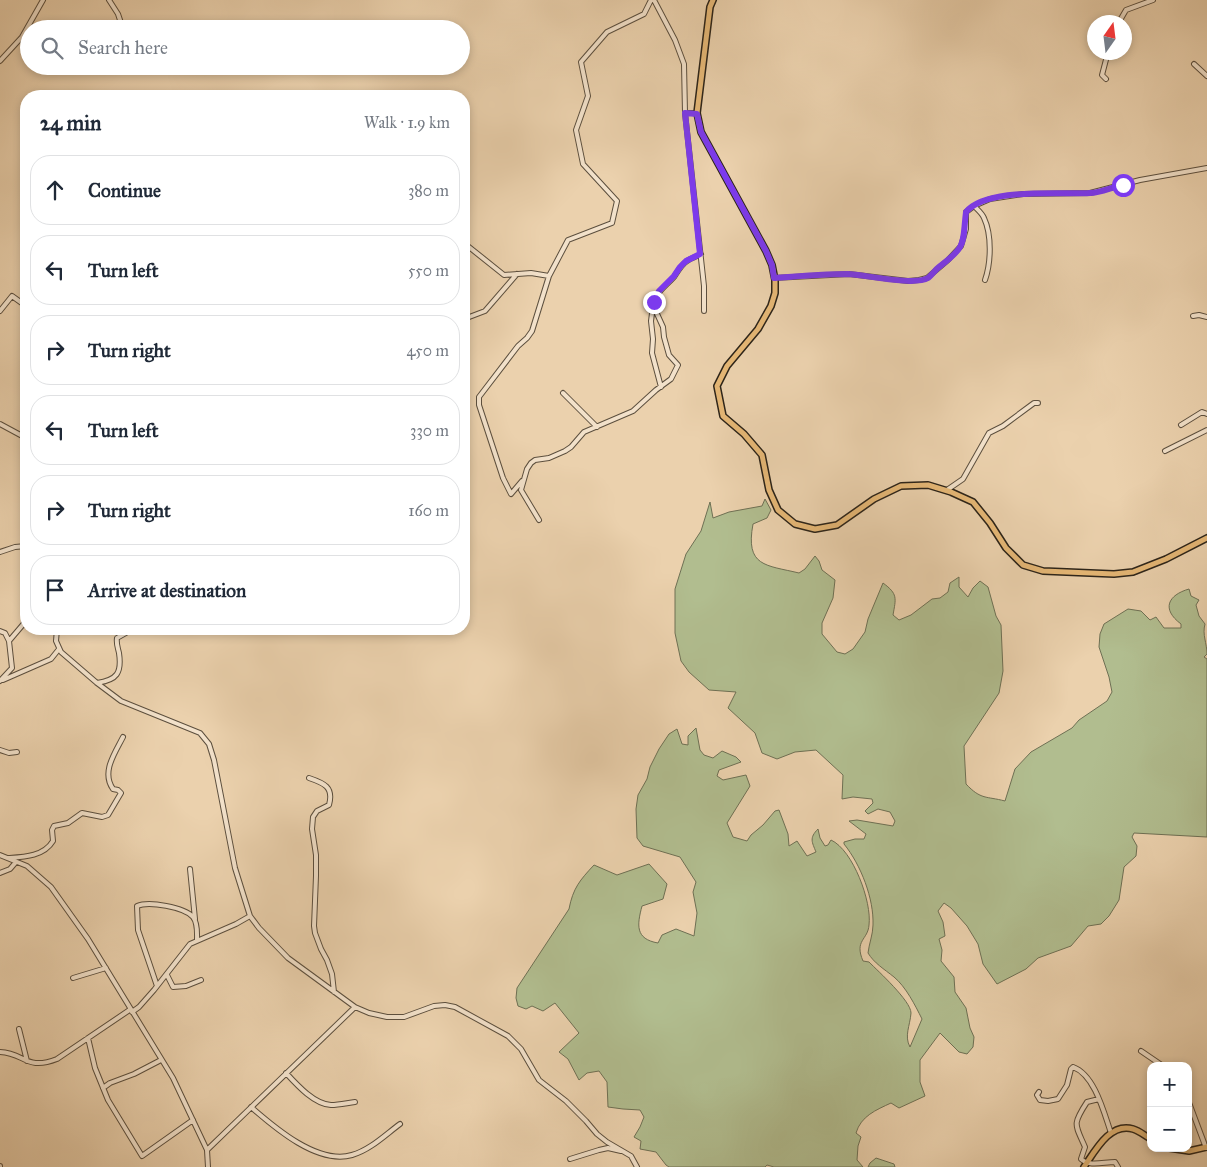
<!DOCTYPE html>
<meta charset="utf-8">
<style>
:root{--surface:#fff;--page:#f6f6f7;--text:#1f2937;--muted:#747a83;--line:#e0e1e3}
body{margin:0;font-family:"IM FELL Great Primer",serif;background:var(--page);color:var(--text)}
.controls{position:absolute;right:15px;bottom:15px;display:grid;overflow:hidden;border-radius:10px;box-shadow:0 2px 8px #0003}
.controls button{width:45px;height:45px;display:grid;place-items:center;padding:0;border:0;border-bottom:1px solid var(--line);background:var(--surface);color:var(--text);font:25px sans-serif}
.compass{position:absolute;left:1087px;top:15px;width:45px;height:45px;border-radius:50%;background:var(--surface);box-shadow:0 2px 8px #0003;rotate:14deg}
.stop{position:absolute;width:15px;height:15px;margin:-11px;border:4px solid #7c3aed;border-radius:50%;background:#fff}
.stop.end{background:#7c3aed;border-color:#fff;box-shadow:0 1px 5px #0008}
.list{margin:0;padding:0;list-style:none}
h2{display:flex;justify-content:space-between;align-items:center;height:65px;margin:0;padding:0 20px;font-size:21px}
h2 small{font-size:16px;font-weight:400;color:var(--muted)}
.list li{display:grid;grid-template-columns:32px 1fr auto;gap:15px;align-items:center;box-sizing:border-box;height:70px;margin:0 10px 10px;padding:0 10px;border:1px solid var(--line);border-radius:20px}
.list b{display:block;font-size:19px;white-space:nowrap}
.list em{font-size:16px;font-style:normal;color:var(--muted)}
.icon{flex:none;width:28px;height:28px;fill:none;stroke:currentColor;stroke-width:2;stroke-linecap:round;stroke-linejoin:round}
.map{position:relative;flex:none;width:1207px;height:1167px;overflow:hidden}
.search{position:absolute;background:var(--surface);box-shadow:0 2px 8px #0003;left:20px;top:20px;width:450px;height:55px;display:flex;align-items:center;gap:12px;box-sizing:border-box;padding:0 18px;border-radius:28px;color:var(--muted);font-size:19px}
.panel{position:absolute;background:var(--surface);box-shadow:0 2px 8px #0003;left:20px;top:90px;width:450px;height:545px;border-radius:20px}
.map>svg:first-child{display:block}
.green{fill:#b1bd8f;stroke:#6e7054}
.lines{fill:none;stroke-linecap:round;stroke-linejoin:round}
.minor-casing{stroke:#5c4f3e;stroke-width:6}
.major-casing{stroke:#2c2419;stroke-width:8}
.minor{stroke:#f2e1ca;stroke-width:4}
.major{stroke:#e6b876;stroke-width:5}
.route{stroke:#7c3aed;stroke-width:6}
</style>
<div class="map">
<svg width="1207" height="1167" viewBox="0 0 1207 1167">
<rect width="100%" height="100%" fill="#ebd1ad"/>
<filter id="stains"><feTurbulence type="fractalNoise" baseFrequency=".004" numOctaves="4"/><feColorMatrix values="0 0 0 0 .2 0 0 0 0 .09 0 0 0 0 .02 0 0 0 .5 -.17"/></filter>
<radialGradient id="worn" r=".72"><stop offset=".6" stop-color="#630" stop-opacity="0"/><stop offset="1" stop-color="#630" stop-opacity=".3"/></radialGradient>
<path class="green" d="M765,499L771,510L767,518L753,524C745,567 766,565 799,573L805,569L815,556L819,561L822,570L835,580L833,598L822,623V634L837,652L845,654L853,649L865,632L868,619L883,583C898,594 896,598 893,615L899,620L911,615L932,599L940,598L948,592L950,583L959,577V587L968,597L973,588L980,581L988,587L996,616L1001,625L1003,671L999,693L964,746L966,784C981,800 986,796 1005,801L1015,769L1031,752L1072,728L1079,720L1107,701L1112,692L1109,677L1099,647L1100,634L1104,624L1128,609L1141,611L1150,620L1156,617L1164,628H1181V624C1161,609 1168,595 1189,589L1191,596L1199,600L1196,605L1199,616L1205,624C1202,635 1207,643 1207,654L1204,657L1207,659V837L1134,833L1132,837L1137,846L1136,856L1124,867L1119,900L1109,916L1101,924L1088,926L1071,946L1038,958L1026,969L997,984L983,964L978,944L967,926L951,908L944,903L938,911L943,922L945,936L939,939L942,950L941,961L954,977L955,992L966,1008L970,1028L974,1037L973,1047L967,1054L959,1052L940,1033L920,1060V1082L925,1096L899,1108L891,1103C876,1110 861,1116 856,1133L861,1137L858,1146L857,1160L863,1167H774L767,1165L765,1167H669L666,1165L656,1152L640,1149L641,1141L634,1137L640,1127L644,1117L640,1110L623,1109L608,1107L607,1082L599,1071L587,1073L579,1080L568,1059L559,1052L579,1033L555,1003L543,1011L532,1006L526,1009L518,1006L516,998L517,988L569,909C573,888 580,880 594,865L617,875L649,864L667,884L663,899L642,906C637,925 635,939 658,943L662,935L676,929L694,936L697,913L693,892L696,882L680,857L643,846L637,838L636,809L638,795L647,779L650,767L659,749L669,734L677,729L682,744L688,745V736L696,728L700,750L704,755L713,758L722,751L736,757L741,762L719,770L717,776L723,780L746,775L750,786L727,823L733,837L747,841L751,835L763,825L775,811L779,810L788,834L789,846L797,841L807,856L816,852C812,842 809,838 818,829L820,838L825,846L828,845L831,840C853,850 872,902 869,925C868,940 854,940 863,961L869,962C878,971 911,1001 911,1013C910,1026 904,1036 910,1047L922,1019C915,1005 906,987 894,977C884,969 874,963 868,953C869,944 873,934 873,925C874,899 861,865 844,844V842L855,839H864L866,834L849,821L857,820L893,826L895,821L890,812L878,809L868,814L865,811L873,803L872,799L853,797L842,799L843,775L816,750L795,752L777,759L762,753L755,733L728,708L736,692L709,690L689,672L681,661L675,633V589L686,554L701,531L710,502L713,518L729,512L762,506Z
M876,1158L894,1164L895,1167H868L870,1163Z"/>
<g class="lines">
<defs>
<path id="minor" d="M109,0L118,14L123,29
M654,0L675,40L684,64L685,113L704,286V311
M1119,22L1126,10L1153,0
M0,61L22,37L43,0
M1194,64L1207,76
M1106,79L1102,75L1108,52
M685,113H697
M974,206L990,199L1023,194L1090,193L1140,180L1207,168
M464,246L469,247L504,275L531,273L549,276L568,240L612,223L617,201L583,164L576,130L588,96L581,62L607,32L644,14L651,0
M774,278L849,274L908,281L919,280L927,278L948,260L961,246L966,229V212L974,206C978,210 982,213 984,218C992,235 991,263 985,280
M653,306L651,321L653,339L652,353L661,387
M0,311L12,296L26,306
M1193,316L1199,315L1207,317
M464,319L485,311L517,274
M563,393L597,427
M0,424L26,438
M1181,425L1202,412L1207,414
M1165,451L1207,430
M522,481L511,494L503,478L479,405V397L518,346L527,338L532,331L549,276
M947,490L963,479L989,433L1003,426L1034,403H1038
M539,520L521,490L527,469L531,463L535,460L549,458L565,451L571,447L584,432L633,411L656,390L671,379L678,365L669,355L664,337L663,327L653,305C656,292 666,286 674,277C678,271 681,265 687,261C691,258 696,257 701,254
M0,552L15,547L26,546
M57,629L56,641L61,652L97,683L121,701L200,733L209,744L214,760L235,868L250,916L259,928L288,958L355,1007L207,1150
M0,631L5,633L9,641
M3,680L51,659L59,649
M0,681L12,668L9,641L26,621
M97,683C117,680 122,673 119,653C118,648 116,644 117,638L133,629
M0,750L9,753L17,752
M309,778C324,783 334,787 329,805L317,811L313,817L312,829L316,855V876L314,926L315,933L321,949L327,960L332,974L334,992
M0,855L27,866L51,887L88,939L173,1078L207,1150L208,1167
M9,858C25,857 44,856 53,841L52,830L54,826L68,823L82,813L102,817L108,815L121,793L118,790L113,789C101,772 115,753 123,737
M190,869L195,919
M0,873L10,869L16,862
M167,975L173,987L186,986L201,980
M73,978L106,968
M157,986L138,930L137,906C149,901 184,907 193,917C198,923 197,934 197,940
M355,1007L369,1013L387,1017H404L434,1006L445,1005L455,1007L508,1036L521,1049L539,1080L566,1101L586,1121L597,1134L607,1142L631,1156L637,1167
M132,1012L139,1007L154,990L190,944L236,924L250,916
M19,1029L27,1061
M88,1038L95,1068L108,1100L142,1156L193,1120
M1141,1051L1163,1066
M0,1052C25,1053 26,1071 57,1059L131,1009
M286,1073C297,1085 314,1104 331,1105C339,1105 347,1103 355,1102
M103,1088L110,1083L134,1074L161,1060
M1039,1092L1037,1095L1040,1100L1048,1101L1058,1099L1067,1085L1071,1069L1073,1067C1095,1075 1104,1113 1111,1133
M1099,1099L1087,1102C1072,1125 1075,1124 1085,1147L1081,1159C1090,1167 1103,1162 1115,1162L1118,1167
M1188,1100L1206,1148
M251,1107C275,1128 318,1165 352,1155C370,1150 385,1135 400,1124
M570,1159L599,1150L608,1148L621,1151
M0,1166V1167"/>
<path id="major" d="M713,0L710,7L697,113L701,132L766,251L772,265L775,280V293L771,306L758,329L727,366L717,386L723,416L744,434L762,455L769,490L778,510L795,524L815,529L837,525L874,499L901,486L928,485L951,492L973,502L990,523L1006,548L1023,565L1043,571L1114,574L1133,572L1166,559L1207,538
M1169,1148L1189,1151L1207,1147
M1084,1167C1095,1151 1110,1122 1133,1129C1140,1131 1145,1136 1151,1139"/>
</defs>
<use href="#minor" class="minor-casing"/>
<use href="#major" class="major-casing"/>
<use href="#minor" class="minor"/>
<use href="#major" class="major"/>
</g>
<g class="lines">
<path class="route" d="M654,302L659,291L674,276L680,267L686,261L700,254L685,113L697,114L701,132L766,251L772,265L774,278C799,276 823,274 848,274C866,275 914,286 928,278C932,275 935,270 939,267C968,245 962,244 966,212C987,187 1059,195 1090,193C1101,193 1112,187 1123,185"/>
</g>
<rect width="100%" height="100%" filter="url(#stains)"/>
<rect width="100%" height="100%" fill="url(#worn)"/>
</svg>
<div class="controls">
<button>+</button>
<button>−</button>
</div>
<svg class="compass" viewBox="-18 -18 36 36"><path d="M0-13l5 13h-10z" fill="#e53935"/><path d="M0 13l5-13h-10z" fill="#747a83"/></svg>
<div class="stop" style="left:1123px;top:185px"></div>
<div class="stop end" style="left:654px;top:302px"></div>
<div class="search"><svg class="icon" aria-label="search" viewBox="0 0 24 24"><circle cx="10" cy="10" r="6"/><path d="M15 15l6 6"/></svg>Search here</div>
<section class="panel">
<h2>24 min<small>Walk · 1.9 km</small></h2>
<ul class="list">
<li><svg class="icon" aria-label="ahead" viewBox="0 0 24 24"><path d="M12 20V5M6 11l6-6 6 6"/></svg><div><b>Continue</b></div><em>380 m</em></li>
<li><svg class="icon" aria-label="left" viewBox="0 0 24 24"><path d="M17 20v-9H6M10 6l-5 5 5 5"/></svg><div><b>Turn left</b></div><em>550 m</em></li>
<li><svg class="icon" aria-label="right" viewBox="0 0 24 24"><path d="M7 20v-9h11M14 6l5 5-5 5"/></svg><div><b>Turn right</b></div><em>450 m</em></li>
<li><svg class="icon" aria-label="left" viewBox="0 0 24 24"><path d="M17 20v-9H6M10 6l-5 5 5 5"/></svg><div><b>Turn left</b></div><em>330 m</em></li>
<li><svg class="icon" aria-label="right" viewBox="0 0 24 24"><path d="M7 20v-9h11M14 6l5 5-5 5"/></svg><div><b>Turn right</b></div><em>160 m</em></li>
<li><svg class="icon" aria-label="arrive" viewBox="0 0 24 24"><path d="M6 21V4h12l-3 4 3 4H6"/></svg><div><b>Arrive at destination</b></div></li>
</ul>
</section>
</div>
